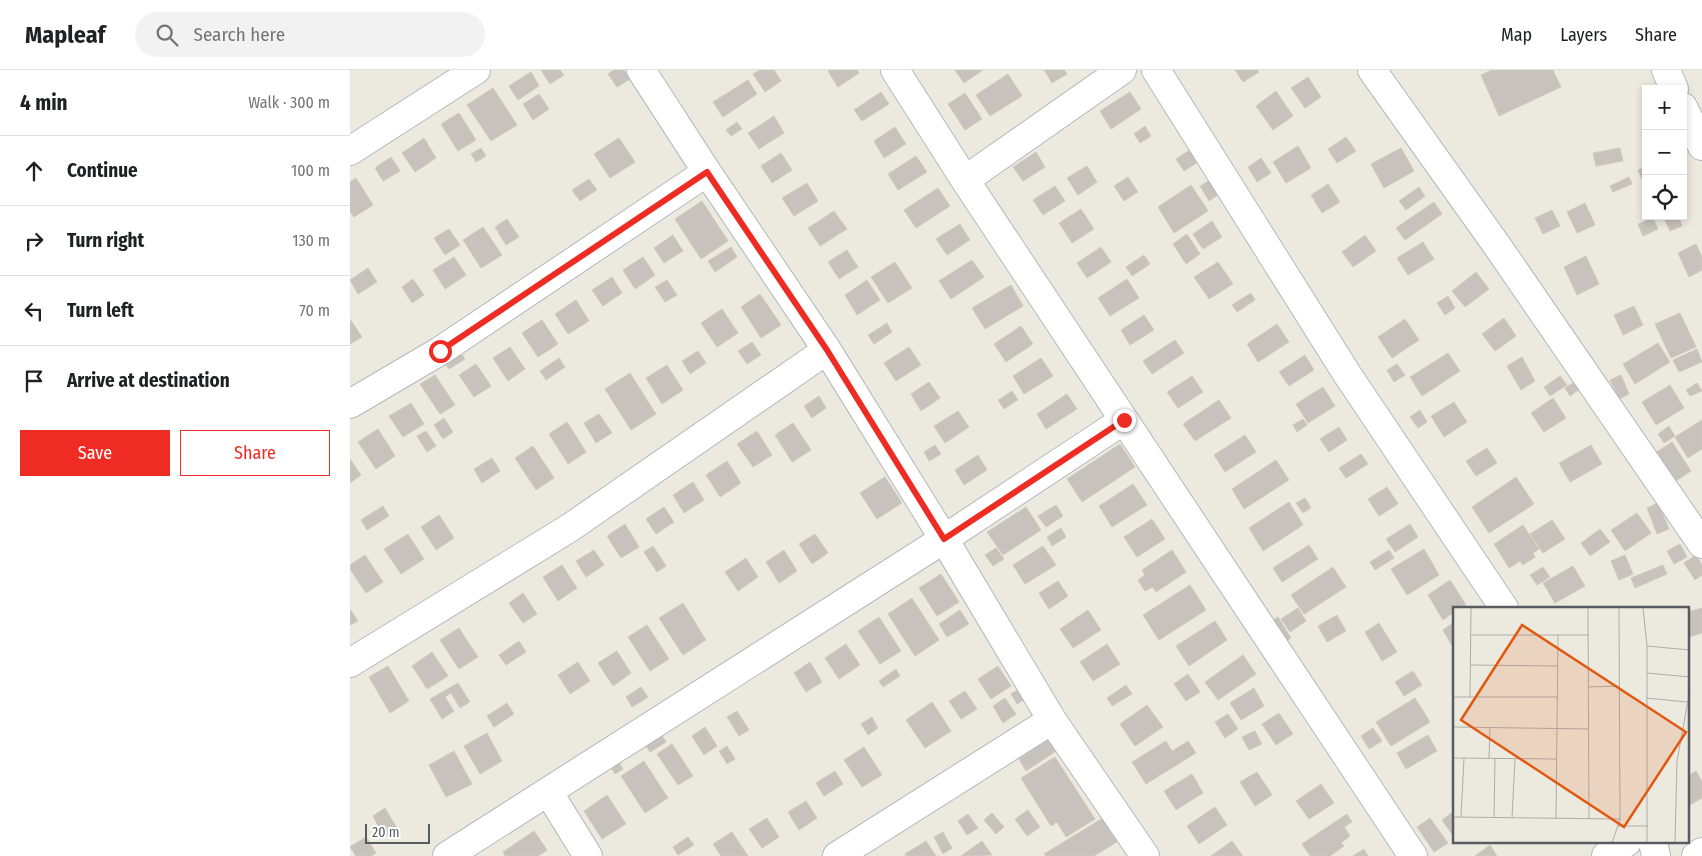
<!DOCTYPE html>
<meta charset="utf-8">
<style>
:root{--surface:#fff;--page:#f2f2f2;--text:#202124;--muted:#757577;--line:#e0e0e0;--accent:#ee2c23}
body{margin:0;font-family:"Fira Sans Condensed",sans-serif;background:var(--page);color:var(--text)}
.controls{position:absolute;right:15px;top:15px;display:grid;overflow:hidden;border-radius:0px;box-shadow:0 2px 8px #0003}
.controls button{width:45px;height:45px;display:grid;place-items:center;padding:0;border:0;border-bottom:1px solid var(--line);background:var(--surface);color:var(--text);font:25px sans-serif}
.scale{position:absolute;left:15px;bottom:12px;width:65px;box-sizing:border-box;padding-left:5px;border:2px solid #585c61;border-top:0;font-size:14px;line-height:18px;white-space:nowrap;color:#585c61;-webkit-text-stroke:4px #fff;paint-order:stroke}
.stop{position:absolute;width:15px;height:15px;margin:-11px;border:4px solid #ee2c23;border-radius:50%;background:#fff}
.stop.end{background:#ee2c23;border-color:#fff;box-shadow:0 1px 5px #0008}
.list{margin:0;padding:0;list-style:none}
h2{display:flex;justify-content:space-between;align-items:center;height:65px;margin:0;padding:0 20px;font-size:21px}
h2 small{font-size:16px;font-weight:400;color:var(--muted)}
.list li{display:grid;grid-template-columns:32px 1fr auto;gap:15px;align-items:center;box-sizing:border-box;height:70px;padding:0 20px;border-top:1px solid var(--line)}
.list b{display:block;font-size:19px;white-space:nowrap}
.list em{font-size:16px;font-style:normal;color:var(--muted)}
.actions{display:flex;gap:10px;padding:15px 20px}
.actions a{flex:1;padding:11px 0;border:1px solid var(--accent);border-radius:0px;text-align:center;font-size:18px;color:var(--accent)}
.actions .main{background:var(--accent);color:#fff}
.icon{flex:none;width:28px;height:28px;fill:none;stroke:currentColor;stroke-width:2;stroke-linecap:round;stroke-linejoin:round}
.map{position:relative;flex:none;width:1352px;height:786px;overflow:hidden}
header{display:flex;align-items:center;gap:30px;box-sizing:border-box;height:70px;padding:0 25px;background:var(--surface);border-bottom:1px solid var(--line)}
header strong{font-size:24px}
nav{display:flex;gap:28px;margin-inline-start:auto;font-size:18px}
.search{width:350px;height:45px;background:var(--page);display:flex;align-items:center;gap:12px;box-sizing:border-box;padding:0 18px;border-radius:28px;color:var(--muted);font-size:19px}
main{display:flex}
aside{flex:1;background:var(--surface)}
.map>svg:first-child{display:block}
.building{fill:#c7c3bc;stroke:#d1cabe}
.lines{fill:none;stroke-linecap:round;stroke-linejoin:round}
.minor-casing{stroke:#b5b8bd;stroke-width:30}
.minor{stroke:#fff;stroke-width:28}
.route{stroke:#ee2c23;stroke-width:6}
.inset-road{fill:none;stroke:#adada9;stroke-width:1}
.view{fill:#e15910;fill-opacity:0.15;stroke:#e15910;stroke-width:2.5}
.inset-edge{fill:none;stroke:#585c61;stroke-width:2.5}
</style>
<header>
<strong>Mapleaf</strong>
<div class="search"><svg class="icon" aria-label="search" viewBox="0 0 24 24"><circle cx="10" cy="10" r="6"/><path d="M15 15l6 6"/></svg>Search here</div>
<nav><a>Map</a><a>Layers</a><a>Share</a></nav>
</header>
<main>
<aside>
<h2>4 min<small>Walk · 300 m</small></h2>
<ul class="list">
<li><svg class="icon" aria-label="ahead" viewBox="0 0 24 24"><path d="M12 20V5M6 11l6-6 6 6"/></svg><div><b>Continue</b></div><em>100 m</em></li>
<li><svg class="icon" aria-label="right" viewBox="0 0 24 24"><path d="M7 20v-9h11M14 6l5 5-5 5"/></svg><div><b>Turn right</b></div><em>130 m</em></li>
<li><svg class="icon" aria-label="left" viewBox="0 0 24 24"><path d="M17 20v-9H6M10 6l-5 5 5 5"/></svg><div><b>Turn left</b></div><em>70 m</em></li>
<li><svg class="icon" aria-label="arrive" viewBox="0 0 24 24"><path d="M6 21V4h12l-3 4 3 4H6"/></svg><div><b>Arrive at destination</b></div></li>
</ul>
<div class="actions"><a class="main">Save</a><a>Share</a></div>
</aside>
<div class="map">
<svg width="1352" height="786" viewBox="0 0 1352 786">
<rect width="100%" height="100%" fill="#ece9df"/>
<path class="building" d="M191,0H210L214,5L200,14Z
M264,0H274L280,9L267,17L258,4Z
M410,0H424L431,11L415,22L403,4Z
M480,0H507L509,3L488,17L478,1Z
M605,0H633L614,13Z
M694,0H714L717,4L702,13Z
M885,0H907L909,2L893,12Z
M1142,0H1203L1211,17L1149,46L1131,5Z
M181,2L189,16L168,30L159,16Z
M658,4L672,26L640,46L626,25Z
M958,7L971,27L955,38L941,18Z
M398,10L407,24L373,47L363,32Z
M143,18L167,55L141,71L117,35Z
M926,21L943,46L923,60L906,36Z
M531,22L539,34L512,51L504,40Z
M780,22L791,39L761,59L750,41Z
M615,23L632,49L615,60L598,34Z
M189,24L199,39L183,50L173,34Z
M109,43L126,70L108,81L91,54Z
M424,46L434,63L409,79L398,63Z
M387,52L392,59L381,66L376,60Z
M795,56L801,66L790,73L784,64Z
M545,57L556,74L534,88L524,71Z
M996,67L1006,81L987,93L978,79Z
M74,68L86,88L65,102L52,83Z
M269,68L285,92L260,108L244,84Z
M948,76L961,98L936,113L923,92Z
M131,78L136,86L126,92L121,84Z
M1051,78L1064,101L1034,118L1021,94Z
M1270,78L1273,91L1246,96L1243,83Z
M840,80L848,92L834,101L826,89Z
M686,82L695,97L673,111L663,97Z
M431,83L442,100L422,113L411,96Z
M566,86L577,102L548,120L538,104Z
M41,87L50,101L33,111L25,98Z
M911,88L921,103L907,112L898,97Z
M737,96L747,112L728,125L717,108Z
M1296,96V118L1288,100Z
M778,107L788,122L774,131L764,116Z
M1279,107L1282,114L1263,122L1260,116Z
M6,108L23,135L4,147L0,142V112Z
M239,109L247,120L230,131L222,120Z
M860,110L869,124L859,131L850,116Z
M457,113L468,131L444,146L432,128Z
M978,114L990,132L972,143L961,125Z
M841,115L858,141L824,163L808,137Z
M705,116L715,131L693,145L683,130Z
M1069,117L1075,126L1056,140L1049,131Z
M588,118L600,136L566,158L554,140Z
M352,131L378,171L351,189L325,149Z
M1084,132L1092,144L1055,170L1046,158Z
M1235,133L1245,155L1227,163L1217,142Z
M731,139L744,159L722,173L709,153Z
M1202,140L1210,156L1193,164L1185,148Z
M484,141L497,159L470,176L458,158Z
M1313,146H1328L1332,156L1320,161Z
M1303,148L1308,159L1293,166L1288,154Z
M157,149L169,167L156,175L145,157Z
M862,151L872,167L853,179L843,164Z
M610,154L620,170L597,185L586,169Z
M133,157L152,185L131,198L113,170Z
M99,159L110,175L95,185L84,168Z
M837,164L850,184L836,194L823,174Z
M323,165L333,181L314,193L304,178Z
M1015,165L1026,181L1003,197L992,182Z
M1073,172L1084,189L1058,205L1047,188Z
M1346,174L1352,187V200L1339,207L1328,183Z
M381,177L387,187L365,202L358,191Z
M751,177L761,192L737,208L727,193Z
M497,180L508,197L489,209L478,192Z
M794,185L800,194L782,206L776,197Z
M1236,186L1249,214L1227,225L1214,197Z
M104,187L116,205L95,219L83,200Z
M293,187L305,205L285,219L273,200Z
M622,190L634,207L601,229L589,211Z
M545,192L562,218L538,233L521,207Z
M868,192L883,214L859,229L844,207Z
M18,198L27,212L8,224L0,210Z
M1126,202L1139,219L1115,237L1102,221Z
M262,207L272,223L253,236L242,220Z
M63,209L74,225L62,233L52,217Z
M777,209L789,228L760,246L748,228Z
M317,210L327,225L315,232L305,217Z
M517,210L530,230L507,245L495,225Z
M661,215L673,236L635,259L622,238Z
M901,223L905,230L887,242L882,235Z
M410,224L431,255L411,268L391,237Z
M1098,226L1105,238L1095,245L1087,233Z
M226,230L239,251L218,264L205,244Z
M1284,236L1293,255L1273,265L1264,245Z
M372,239L388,263L367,277L351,253Z
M1330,243L1346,277L1321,288L1305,254Z
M794,245L804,260L780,275L771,260Z
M1154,248L1166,266L1145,281L1132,264Z
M0,249L12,267L0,274Z
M1055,249L1069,270L1042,288L1028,267Z
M192,250L208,274L188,287L172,263Z
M537,253L542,262L524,274L518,265Z
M927,254L939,272L908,292L897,274Z
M671,256L683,274L656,292L644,274Z
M825,270L834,283L802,304L793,291Z
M402,272L411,285L397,294L388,281Z
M1308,273L1320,292L1285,314L1273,294Z
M160,277L175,299L158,311L143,288Z
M559,277L571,295L546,311L534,293Z
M1347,279L1352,292L1329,302L1323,290Z
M109,280L115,289L99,299L93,291Z
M348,281L356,293L340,304L332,291Z
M1098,283L1110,301L1072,326L1060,307Z
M955,285L964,300L939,316L929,302Z
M1172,287L1185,311L1171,320L1157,296Z
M209,288L215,297L196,310L190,301Z
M691,288L703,306L674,324L663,306Z
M126,294L141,316L124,327L109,305Z
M1047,294L1055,305L1044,312L1037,300Z
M317,295L333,320L312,334L296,308Z
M280,303L306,344L281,360L255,319Z
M85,305L105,335L90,344L70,314Z
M1271,305L1279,324L1269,329L1260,310Z
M842,306L853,322L828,338L817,322Z
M1210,306L1217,315L1200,326L1194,317Z
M1226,311L1231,318L1220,326L1215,318Z
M579,312L590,328L571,341L561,324Z
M1347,313L1352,321L1340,326L1336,320Z
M1320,315L1334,338L1306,355L1292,332Z
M973,317L985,336L958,353L946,334Z
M662,321L668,330L654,339L648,330Z
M717,324L727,339L696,359L687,344Z
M469,326L476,338L462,348L454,336Z
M1203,328L1216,348L1194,362L1181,343Z
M869,330L881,348L845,371L833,354Z
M1104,332L1117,352L1094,367L1081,346Z
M61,333L74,354L53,367L39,346Z
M1070,340L1077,352L1068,358L1060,347Z
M608,341L619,357L595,373L584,356Z
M249,344L262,363L246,373L234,353Z
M94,348L103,362L93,369L84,355Z
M953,349L957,355L947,362L943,355Z
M1352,350V379L1338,388L1325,367Z
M217,352L236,382L218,394L199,364Z
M443,353L461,380L442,392L425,365Z
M1319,356L1325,366L1314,373L1308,364Z
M989,357L997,370L979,382L970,369Z
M28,359L45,386L26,399L8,372Z
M76,361L86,376L77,382L67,366Z
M407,361L422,385L403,397L387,374Z
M895,365L906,382L875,402L864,385Z
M1322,372L1341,401L1324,412L1305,383Z
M770,374L785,397L732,432L717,409Z
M585,375L591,384L579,391L574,382Z
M1241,375L1252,394L1220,412L1209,393Z
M183,376L204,408L186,420L165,388Z
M1137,378L1147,393L1126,406L1116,391Z
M1011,384L1018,394L996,408L989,398Z
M628,385L637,400L614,415L605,400Z
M142,388L150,401L132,413L124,399Z
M0,389L11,405L0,413Z
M926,390L939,410L894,439L882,419Z
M377,391L391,413L370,427L356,405Z
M535,407L552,433L527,449L510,423Z
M1166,407L1184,434L1139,463L1122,437Z
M343,412L354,430L334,443L323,425Z
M783,414L797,435L762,457L749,436Z
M1037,417L1048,434L1029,446L1018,429Z
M955,428L961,438L953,443L946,433Z
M939,432L953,455L913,481L899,458Z
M1308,433L1319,459L1307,464L1297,438Z
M706,435L713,446L696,457L688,446Z
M33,436L39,446L17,460L11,450Z
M314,437L324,452L306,464L296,449Z
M676,437L691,460L653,485L637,462Z
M1287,443L1301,463L1275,481L1261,460Z
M89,445L104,468L86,480L71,457Z
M802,449L815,469L787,487L774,467Z
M1202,450L1215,469L1193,483L1180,464Z
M275,454L289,477L271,488L257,466Z
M1060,454L1068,467L1045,482L1036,469Z
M1173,455L1189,479L1183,483L1185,487L1173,495L1170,491L1159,498L1144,474Z
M711,458L716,467L702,476L697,467Z
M1250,459L1260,472L1240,486L1231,473Z
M58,464L74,489L51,504L34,479Z
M465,464L478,483L462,494L449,474Z
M1330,474L1337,487L1324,494L1317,481Z
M959,475L968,489L932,512L923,498Z
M303,476L316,496L307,502L294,482Z
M693,476L706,495L675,514L663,495Z
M646,478L654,489L643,496L635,485Z
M1074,479L1089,505L1057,525L1041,499Z
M244,480L254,495L236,507L226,491Z
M434,480L447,501L429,513L416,492Z
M822,480L836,502L806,522L803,517L795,521L788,510L795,505L792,500Z
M1039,480L1044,488L1025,500L1020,492Z
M15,485L33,512L16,523L0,499V495Z
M1275,485L1283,504L1269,510L1261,491Z
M1346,485L1352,495V505L1345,510L1334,493Z
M396,488L408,507L388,521L375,502Z
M212,495L227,518L208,531L193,507Z
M1313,495L1317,504L1285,518L1281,508Z
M1223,496L1235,516L1205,533L1193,513Z
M983,497L996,517L954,544L941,525Z
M1193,497L1200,507L1187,515L1180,505Z
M591,504L609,532L587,546L569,518Z
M1100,510L1116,535L1104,538V542L1093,550L1078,525Z
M708,511L718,526L699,539L689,523Z
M840,515L856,540L809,570L793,545Z
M173,523L187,544L173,553L159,533Z
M562,528L589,570L565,586L538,544Z
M333,533L356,570L333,585L309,548Z
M948,538L956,551L940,562L931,549Z
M1352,538V563L1339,567L1338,542Z
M0,539L8,551L0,555Z
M610,540L619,554L597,567L589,554Z
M738,540L751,560L723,578L710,559Z
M987,545L996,561L977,572L968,556Z
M529,547L551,581L530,594L508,561Z
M928,547L941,568L933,573L920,552Z
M865,551L877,570L839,596L826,576Z
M1104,552V579L1093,560Z
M1029,553L1047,582L1032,591L1015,562Z
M297,555L319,589L300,601L278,567Z
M109,558L128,587L109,599L90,570Z
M169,571L176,582L156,595L149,585Z
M496,574L510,595L489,609L475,588Z
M757,574L770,594L743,611L730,592Z
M267,581L281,603L263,616L248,593Z
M82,582L98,606L77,619L62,596Z
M893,585L906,604L868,630L855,612Z
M228,592L240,611L220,624L208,605Z
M460,592L472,612L456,622L444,603Z
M38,596L59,631L40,643L19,607Z
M648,596L661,616L641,629L628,609Z
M546,599L550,606L533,617L529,611Z
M1063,601L1072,615L1054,626L1045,612Z
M838,604L850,622L836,631L824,614Z
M108,613L120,632L110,638L101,623L95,627L104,641L92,649L80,629Z
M776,615L782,624L762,636L757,628Z
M291,617L298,627L282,637L276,627Z
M904,618L914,636L891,650L880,633Z
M669,619L675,629L667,634L661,624Z
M615,621L627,639L611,649L599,631Z
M655,628L666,644L653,653L643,636Z
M1065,628L1080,652L1041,676L1026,652Z
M582,632L601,661L575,678L556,650Z
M157,633L164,644L144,657L137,646Z
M797,635L813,657L785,676L770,654Z
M387,641L399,660L389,666L377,647Z
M929,643L943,664L926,675L912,654Z
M878,644L888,659L875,668L865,652Z
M522,647L528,658L518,665L511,654Z
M355,657L367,676L354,685L342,666Z
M1023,658L1032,671L1019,679L1011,666Z
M905,661L912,674L899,680L892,667Z
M137,663L152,691L130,704L114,676Z
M311,664L316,672L300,682L295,674Z
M1078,665L1087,681L1056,699L1047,683Z
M701,668L708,680L676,701L669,689Z
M816,671L822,681L838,671L846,683L796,714L782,692Z
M322,674L343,706L328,715L307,684Z
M377,676L385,689L377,694L369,681Z
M514,677L532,705L512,717L494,690Z
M104,681L122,714L96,727L79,695Z
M705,687L745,749L716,767L707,752L701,756L671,708Z
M267,690L273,699L265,704L259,695Z
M294,691L318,728L295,743L271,706Z
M485,701L493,714L474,726L466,713Z
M1346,701L1352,712V728L1338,736V706Z
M907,702L922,725L905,736L890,712Z
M842,704L853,723L826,740L814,721Z
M971,714L984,733L959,749L946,731Z
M257,725L276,754L252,769L234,741Z
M456,731L467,748L449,760L438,742Z
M865,737L877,755L849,774L837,756Z
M35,738L48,760L34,767L23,746Z
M678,740L690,757L677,766L665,749Z
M1104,741V767L1092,750Z
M642,743L654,757L646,764L634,750Z
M618,744L628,758L617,765L608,751Z
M997,744L1002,752L994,757L1000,766L991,773L994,776L980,786H960L952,774Z
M417,748L429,767L412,778L399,759Z
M753,748L767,772L744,786H696L694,784Z
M1080,748L1098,773L1084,782L1067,757Z
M184,761L197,780L188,786H155L153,782Z
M382,762L398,786H371L363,774Z
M593,762L602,778L593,784L584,767Z
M16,767L26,783L21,786H6L0,777Z
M338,767L344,775L328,785L323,777Z
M576,771L586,786H556L555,784Z
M632,771L642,785L611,786Z
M882,771L893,786H861Z
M1140,775L1147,786H1125Z
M1014,779L1018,786H1003Z"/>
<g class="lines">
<defs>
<path id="minor" d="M291,0L357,102L477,280L594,469L702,650L795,786
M545,0L615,110L1063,786
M806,0L997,304L1154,538
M1022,0L1148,177L1352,474
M1316,0L1324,19
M1333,37L1352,76
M0,81L126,0
M615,110L772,0
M0,334L90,281L357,102
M0,593L221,457L477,280
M199,723L238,786
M1303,772L1306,786
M97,786L594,469L774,350
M487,786L702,650
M1256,786L1277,772
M1346,786L1352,782"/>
</defs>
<use href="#minor" class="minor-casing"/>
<use href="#minor" class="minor"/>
</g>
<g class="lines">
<path class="route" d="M90,281L357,102L477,280L594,469L774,350"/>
</g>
<g transform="translate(1103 537)">
<rect width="236" height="236" fill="#ece9df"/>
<path class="inset-road" d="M135,1L136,212M190,1L194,39V236M18,28H136M194,39L237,43M18,58L105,59M194,66L237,70M135,80L167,79M0,90H105M17,90L18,1M193,91L234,95M0,120L136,122M0,151L103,152M36,151L37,121M0,210L167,212M8,210L11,151M41,211L42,151M59,211L62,152M103,212L105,28M164,219H195M159,236L167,212L166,1M222,236L224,154L237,83"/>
<path class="view" d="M69,18L233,125L171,220L8,113Z"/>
<rect width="236" height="236" class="inset-edge"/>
</g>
</svg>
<div class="controls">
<button>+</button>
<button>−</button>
<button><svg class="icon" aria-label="locate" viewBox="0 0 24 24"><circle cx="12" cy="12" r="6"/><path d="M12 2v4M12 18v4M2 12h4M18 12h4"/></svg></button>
</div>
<div class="scale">20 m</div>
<div class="stop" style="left:90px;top:281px"></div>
<div class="stop end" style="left:774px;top:350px"></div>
</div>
</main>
